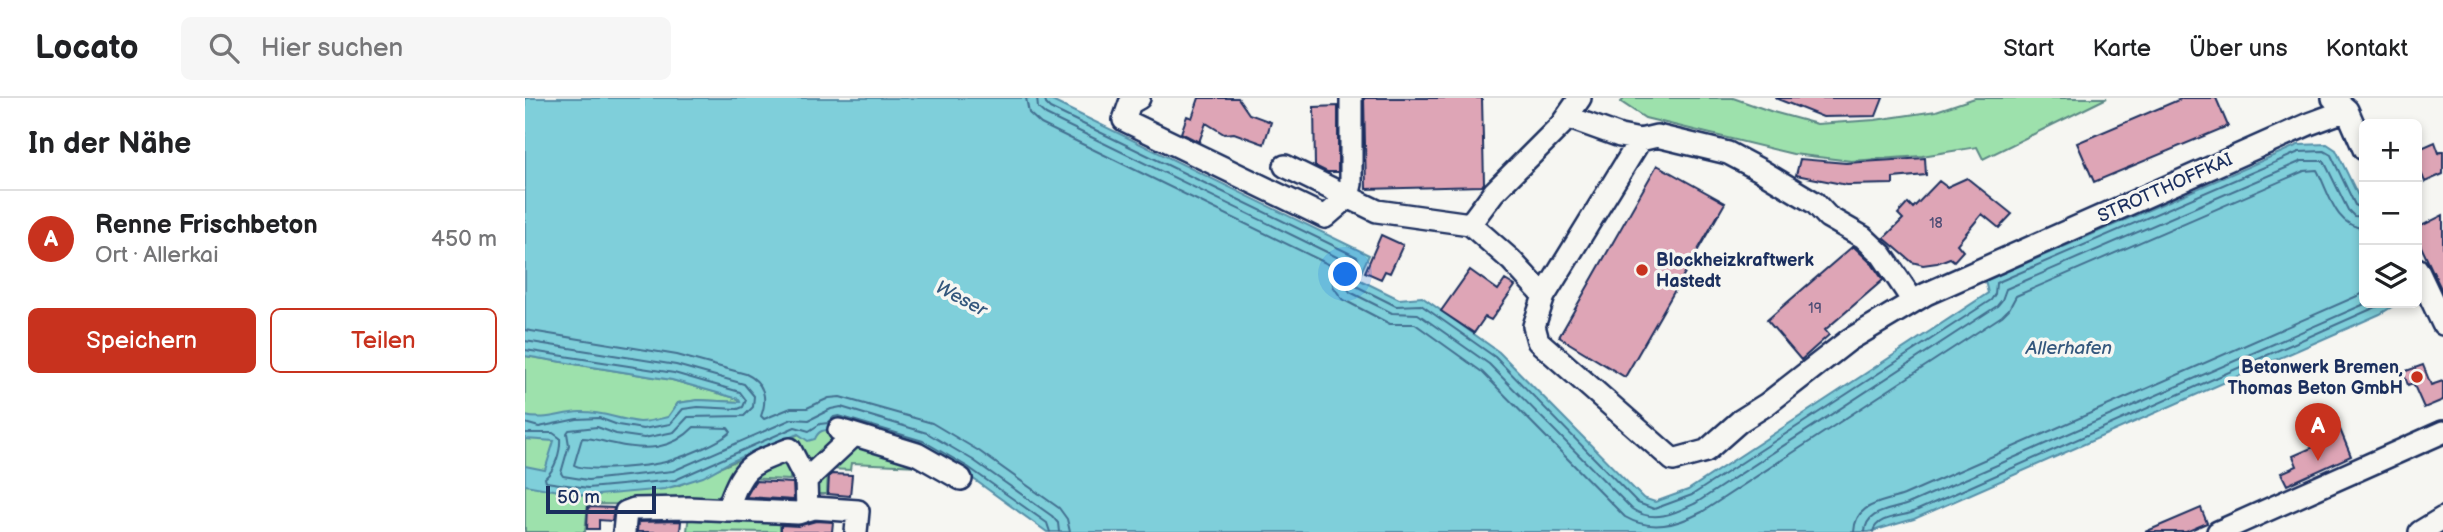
<!DOCTYPE html>
<html lang="de">
<meta charset="utf-8">
<style>
:root{--surface:#fff;--page:#f6f6f6;--text:#202124;--muted:#757577;--line:#e0e0e0;--accent:#c8321e}
body{margin:0;font-family:"Balsamiq Sans",sans-serif;background:var(--page);color:var(--text)}
.controls{position:absolute;right:21px;top:21px;display:grid;overflow:hidden;border-radius:10px;box-shadow:0 4px 10px #0003}
.controls button{width:63px;height:63px;display:grid;place-items:center;padding:0;border:0;border-bottom:2px solid var(--line);background:var(--surface);color:var(--text);font:35px sans-serif}
.scale{position:absolute;left:21px;bottom:18px;width:110px;box-sizing:border-box;padding-left:7px;border:4px solid #1b2f5e;border-top:0;font-size:19px;line-height:24px;white-space:nowrap;color:#1b2f5e;-webkit-text-stroke:5px #f6f6f2;paint-order:stroke}
.you{position:absolute;left:821px;top:177px;width:24px;height:24px;margin:-18px;border:5px solid #fff;border-radius:50%;background:#1a73e8;box-shadow:0 0 0 10px #1a73e833}
.badge{display:grid;place-items:center;width:46px;height:46px;border-radius:50%;background:var(--accent);color:#fff;font-size:23px;font-weight:700}
.pin{position:absolute;translate:-50% -58px;filter:drop-shadow(0 2px 4px #0008)}
.pin::after{content:'';position:absolute;top:37px;width:24px;height:21px;background:inherit;clip-path:polygon(0 0,100% 0,50% 100%)}
.list{margin:0;padding:0;list-style:none}
h2{display:flex;justify-content:space-between;align-items:center;height:91px;margin:0;padding:0 28px;font-size:30px}
h2 small{font-size:23px;font-weight:400;color:var(--muted)}
.list li{display:grid;grid-template-columns:46px 1fr auto;gap:21px;align-items:center;box-sizing:border-box;height:98px;padding:0 28px;border-top:2px solid var(--line)}
.list b{display:block;font-size:26px;white-space:nowrap}
.list p{margin:0;font-size:23px;white-space:nowrap;color:var(--muted)}
.list em{font-size:23px;font-style:normal;color:var(--muted)}
.actions{display:flex;gap:14px;padding:21px 28px}
.actions a{flex:1;padding:16px 0;border:2px solid var(--accent);border-radius:10px;text-align:center;font-size:24px;color:var(--accent)}
.actions .main{background:var(--accent);color:#fff}
.icon{flex:none;width:38px;height:38px;fill:none;stroke:currentColor;stroke-width:2;stroke-linecap:round;stroke-linejoin:round}
.map{position:relative;flex:none;width:1918px;height:434px;overflow:hidden}
header{display:flex;align-items:center;gap:42px;box-sizing:border-box;height:98px;padding:0 35px;background:var(--surface);border-bottom:2px solid var(--line)}
header strong{font-size:33px}
nav{display:flex;gap:38px;margin-inline-start:auto;font-size:24px}
.search{width:490px;height:63px;background:var(--page);display:flex;align-items:center;gap:18px;box-sizing:border-box;padding:0 24px;border-radius:10px;color:var(--muted);font-size:26px}
main{display:flex}
aside{flex:1;background:var(--surface)}
.map>svg:first-child{display:block}
.green{fill:#9de1ac;stroke:#5c8885;stroke-width:2}
.water{fill:#7fcfda;stroke:#578fa8;stroke-width:2}
.lines{fill:none;stroke-linecap:round;stroke-linejoin:round}
.shore{stroke:#436f90;stroke-width:2}
.building{fill:#dea5b6;stroke:#1b2f5e;stroke-width:2}
.minor-casing{stroke:#1b2f5e;stroke-width:26}
.minor{stroke:#f6f6f2;stroke-width:21}
.poi-dot{fill:#c8321e;stroke:#f6f6f2;stroke-width:2.5}
.labels{text-anchor:middle;dominant-baseline:central;stroke-width:7;stroke-linejoin:round;paint-order:stroke}
.number-label{font-size:14px;fill:#4c4c74}
.street-label{font-size:18px;fill:#1b2f5e;stroke:#f6f6f2}
.poi-label{font-size:18px;font-weight:bold;fill:#1b2f5e;stroke:#f6f6f2;text-anchor:start}
.water-label{font-size:19px;font-style:italic;fill:#34577d;stroke:#f6f6f2}
</style>
<header>
<strong>Locato</strong>
<div class="search"><svg class="icon" aria-label="search" viewBox="0 0 24 24"><circle cx="10" cy="10" r="6"/><path d="M15 15l6 6"/></svg>Hier suchen</div>
<nav><a>Start</a><a>Karte</a><a>Über uns</a><a>Kontakt</a></nav>
</header>
<main>
<aside>
<h2>In der Nähe<small></small></h2>
<ul class="list">
<li><span class="badge">A</span><div><b>Renne Frischbeton</b><p>Ort · Allerkai</p></div><em>450 m</em></li>
</ul>
<div class="actions"><a class="main">Speichern</a><a>Teilen</a></div>
</aside>
<div class="map">
<svg width="1918" height="434" viewBox="0 0 1918 434">
<rect width="100%" height="100%" fill="#f6f6f2"/>
<filter id="ink" filterUnits="userSpaceOnUse"><feTurbulence type="fractalNoise" baseFrequency=".0143" numOctaves="2"/><feDisplacementMap in="SourceGraphic" scale="14" xChannelSelector="R" yChannelSelector="G"/><feConvolveMatrix kernelMatrix="1 2 1 2 8 2 1 2 1" color-interpolation-filters="sRGB"/></filter>
<g filter="url(#ink)">
<path class="green" d="M1100,0H1208L1248,14L1292,26L1350,22L1411,13L1450,0H1582L1458,61L1452,49L1397,58L1326,63L1268,56L1120,20L1096,4Z
M0,258L147,282L214,301L215,304L173,302L153,305L143,319L64,397L152,388L274,336L283,342L298,332H309L395,368L326,365L325,372L303,371L302,396H289L266,368L265,382L220,380L217,415L244,417V425L255,426V434L162,433L165,407L63,406L60,434H0Z"/>
<path class="water" d="M0,0H521L844,157L833,181L874,201L897,199L974,254L1118,400L1130,404L1163,392L1463,195L1460,183L1773,47L1802,46L1811,52L1839,110V205H1873L1855,216L1389,421L1344,434H522L440,375L309,332C300,332 294,331 290,341L283,343L273,336L205,364L178,379L140,391L62,398L0,387V368L20,372L29,343L0,341V318C20,323 35,315 55,314C78,313 93,322 115,324C124,324 134,321 143,319L153,305L173,302L215,304L214,301L147,282L0,258Z"/>
<g class="lines">
<path class="shore" d="M501,0L504,15L516,26L807,168L808,188L817,201L865,226H890L957,274L1100,419C1126,434 1152,427 1177,414L1477,218L1484,211L1491,198L1779,73L1792,72C1804,94 1810,129 1839,130
M512,0L513,10L521,17L820,163L822,166L817,182L825,194L867,215L893,216L964,266L1107,411C1129,426 1150,415 1171,405L1472,208L1477,202L1481,191L1777,63H1799L1823,112L1829,118L1839,119
M520,0L521,6L525,10L832,159L833,162L826,179L829,187L871,208L896,207L970,259L1113,405L1129,411L1167,397L1466,202L1470,196L1471,185L1774,54L1799,53L1806,57L1830,107L1839,111
M0,232L152,257L221,276C239,284 243,300 236,318L239,321L266,310H282L304,300L315,299L407,325L454,353L534,410L542,421L545,434
M0,243L151,267L219,286L229,298L228,309L219,318L163,319L149,334L119,340L91,336L72,329L44,332L42,335L44,347L36,375L38,378L63,382L148,373L267,321L284,322L306,311L316,309L402,335L448,362L527,418L533,425L534,434
M0,252L149,275L215,294L221,302L218,309L213,311L173,309L158,311L145,326L118,331L93,327L74,320L52,321L14,329L0,325
M169,329L203,330L206,334C194,345 163,357 147,362C130,368 63,375 49,367L57,340C70,340 78,344 90,346C120,353 147,352 169,329Z
M0,335H28L35,340C36,353 30,372 20,380L21,384L63,390L150,382L270,329L284,333L295,326L303,325L309,319L314,318L398,343L443,369L522,425L525,434
M1329,434C1330,405 1357,405 1379,397L1839,195
M1340,434C1341,412 1366,413 1383,406L1842,205
M1348,434C1351,419 1374,419 1386,415L1860,205"/>
</g>
<path class="building" d="M674,0H713L724,16L746,24L739,46L709,35L699,36L681,25L674,44L656,35L662,18L667,20Z
M839,0H957L959,85L957,88L841,91Z
M1250,0H1358L1351,18L1298,19Z
M1658,0H1691L1703,28L1569,84L1552,45Z
M813,8V74H802L790,68L789,9Z
M1910,44L1914,55L1918,53V76L1900,84L1892,64V52Z
M1400,60L1401,77L1368,80V86L1322,87L1271,77L1275,61L1321,65Z
M1132,67L1200,105L1100,279L1034,239Z
M1442,80L1487,116L1474,130L1457,116L1432,146L1438,153L1429,163L1425,160L1412,165L1398,167L1387,164L1359,140L1378,121L1373,116L1383,105L1388,110L1414,83L1422,89Z
M1918,117V195L1892,140V130Z
M856,137L878,147L865,175L860,173L856,181L840,174Z
M1328,148L1347,166L1358,182L1300,232L1304,237L1276,262L1242,222Z
M945,172L973,192L980,182L990,188L966,222L960,219L949,235L916,213Z
M1898,267L1906,287L1918,283V302L1899,310L1888,285L1883,287L1878,274Z
M1814,329L1826,358L1762,387L1756,375L1772,368L1768,358L1791,348L1788,341Z
M307,376L327,377L325,398L303,396L304,378Z
M230,383L268,385L269,402L221,399Z
M63,409L89,410L87,423L74,422V431H62Z
M1676,410L1682,425L1661,434H1620Z
M156,423L155,434H112L113,424Z
M291,423L308,424L307,434H256V427L273,428Z"/>
<g class="lines">
<defs>
<path id="minor" d="M614,0L605,5L599,22L800,119L823,99L826,86V0
M1808,0L1822,12L1839,51
M1042,19L1095,38L1115,42L1132,38L1203,55L1235,72L1290,105L1303,119L1338,139L1357,157L1388,203
M760,68L852,113L945,126L986,162L1019,198L1009,228L1013,243L1148,362L1181,353L1215,323L1242,306L1324,242L1401,196L1784,26L1822,12
M945,126L969,94L1036,27L1055,0
M1892,171L1918,226
M1019,198L1115,42
M314,332L392,356L436,381
M281,382L329,337
M202,412C219,366 221,368 265,351L281,382L282,412
M99,434L101,414L109,411L163,410L273,415L289,410L333,413L331,434
M1693,434L1918,334
M1895,434L1918,420"/>
</defs>
<use href="#minor" class="minor-casing"/>
<use href="#minor" class="minor"/>
</g>
</g>
<g class="poi-dot">
<circle cx="1117" cy="172" r="7"/>
<circle cx="1892" cy="279" r="7"/>
</g>
<g class="labels">
<g class="number-label">
<text x="1411" y="125">18</text>
<text x="1290" y="210">19</text>
</g>
<g class="street-label">
<text transform="translate(1640 90) rotate(-24)">STROTTHOFFKAI</text>
</g>
<g class="poi-label">
<text x="1131" y="162">Blockheizkraftwerk<tspan x="1131" dy="21">Hastedt</tspan></text>
<text x="1878" y="269" text-anchor="end">Betonwerk Bremen,<tspan x="1878" dy="21">Thomas Beton GmbH</tspan></text>
</g>
<g class="water-label">
<text transform="translate(436 201) rotate(28)">Weser</text>
<text x="1544" y="250">Allerhafen</text>
</g>
</g>
</svg>
<div class="controls">
<button>+</button>
<button>−</button>
<button><svg class="icon" aria-label="layers" viewBox="0 0 24 24"><path d="M12 4l9 5-9 5-9-5zM3 14l9 5 9-5"/></svg></button>
</div>
<div class="scale">50 m</div>
<div class="you"></div>
<div class="pin badge" style="left:1793px;top:363px">A</div>
</div>
</main>
